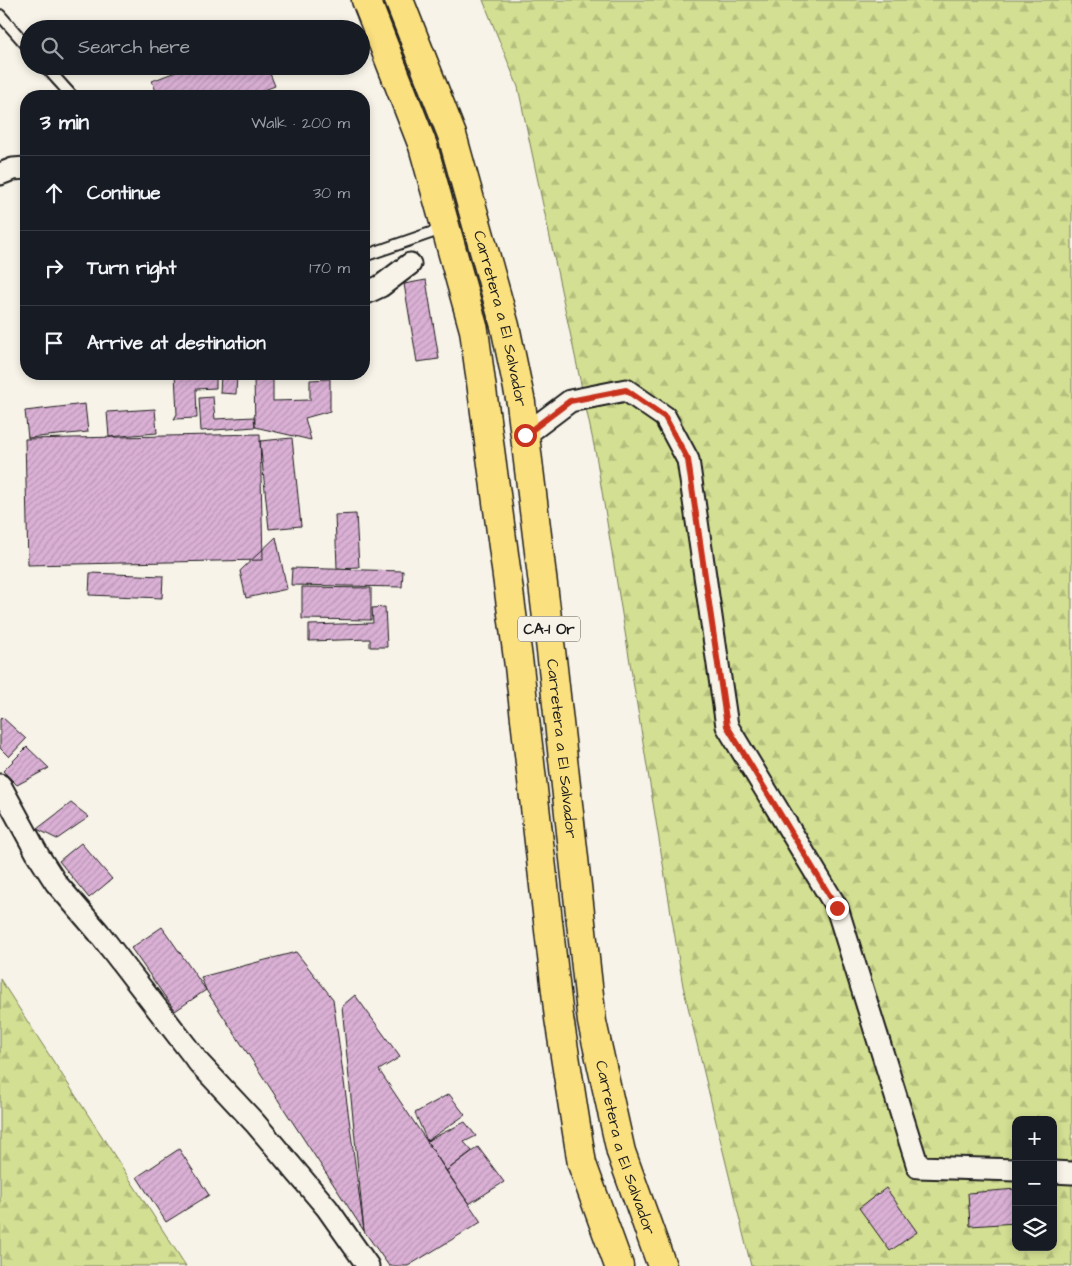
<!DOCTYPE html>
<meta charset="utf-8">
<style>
:root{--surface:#171b24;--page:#20242c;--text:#f1f3f6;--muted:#9ea1a6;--line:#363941}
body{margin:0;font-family:"Architects Daughter",sans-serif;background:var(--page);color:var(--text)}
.controls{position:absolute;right:15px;bottom:15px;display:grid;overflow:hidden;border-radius:10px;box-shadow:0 2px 8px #0003}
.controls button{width:45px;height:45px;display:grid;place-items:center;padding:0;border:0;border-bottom:1px solid var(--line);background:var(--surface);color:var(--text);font:25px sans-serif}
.stop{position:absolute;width:15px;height:15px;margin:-11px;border:4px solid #c8321e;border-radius:50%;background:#fff}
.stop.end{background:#c8321e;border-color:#fff;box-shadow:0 1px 5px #0008}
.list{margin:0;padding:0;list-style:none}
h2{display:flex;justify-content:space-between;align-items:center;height:65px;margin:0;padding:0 20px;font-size:21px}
h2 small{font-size:16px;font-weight:400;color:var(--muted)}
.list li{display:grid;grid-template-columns:32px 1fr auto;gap:15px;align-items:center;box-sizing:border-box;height:75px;padding:0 20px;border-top:1px solid var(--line)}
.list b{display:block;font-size:19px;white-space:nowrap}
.list em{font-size:16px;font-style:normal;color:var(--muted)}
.icon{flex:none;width:28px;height:28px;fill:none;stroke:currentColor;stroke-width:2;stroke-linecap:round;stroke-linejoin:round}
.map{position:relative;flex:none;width:1072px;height:1266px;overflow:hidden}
.search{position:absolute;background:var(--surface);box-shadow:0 2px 8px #0003;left:20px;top:20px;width:350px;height:55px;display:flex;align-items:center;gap:12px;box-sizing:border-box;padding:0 18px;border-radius:28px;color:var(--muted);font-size:19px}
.panel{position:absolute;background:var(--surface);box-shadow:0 2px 8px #0003;left:20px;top:90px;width:350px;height:290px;border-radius:20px}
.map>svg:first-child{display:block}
.forest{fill:url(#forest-firs);stroke:#787e57;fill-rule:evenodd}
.building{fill:url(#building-hatch);stroke:#1c1c1c}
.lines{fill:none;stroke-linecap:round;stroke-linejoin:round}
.lane-casing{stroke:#1c1c1c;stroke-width:14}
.street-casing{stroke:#1c1c1c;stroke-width:25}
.highway-casing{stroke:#1c1c1c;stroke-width:31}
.lane{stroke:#f7f3e8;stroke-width:10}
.street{stroke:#f7f3e8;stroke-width:21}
.highway{stroke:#fbe080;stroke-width:28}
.route{stroke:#c8321e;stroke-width:6}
.labels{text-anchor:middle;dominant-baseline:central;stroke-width:4.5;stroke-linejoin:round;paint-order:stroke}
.shield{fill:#f7f3e8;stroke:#5e5c59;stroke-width:1}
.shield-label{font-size:15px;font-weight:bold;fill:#1c1c1c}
.street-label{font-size:16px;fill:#1c1c1c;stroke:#f7f3e8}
</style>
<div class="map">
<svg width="1072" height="1266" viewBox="0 0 1072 1266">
<defs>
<pattern id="forest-firs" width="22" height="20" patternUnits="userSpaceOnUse" patternTransform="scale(1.25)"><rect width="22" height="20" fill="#d3df92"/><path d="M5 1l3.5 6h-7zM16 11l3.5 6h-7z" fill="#b5bf7d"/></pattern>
<pattern id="building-hatch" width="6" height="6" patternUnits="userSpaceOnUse" patternTransform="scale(1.25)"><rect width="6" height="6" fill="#dab0d5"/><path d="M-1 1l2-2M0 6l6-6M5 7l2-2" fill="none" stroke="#ba97b6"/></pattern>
</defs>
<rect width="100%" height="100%" fill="#f7f3e8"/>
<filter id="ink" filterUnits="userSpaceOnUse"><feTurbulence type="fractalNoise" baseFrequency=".02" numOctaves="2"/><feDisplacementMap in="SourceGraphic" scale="10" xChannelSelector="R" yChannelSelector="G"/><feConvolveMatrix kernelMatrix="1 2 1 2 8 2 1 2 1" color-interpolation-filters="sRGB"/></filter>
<g filter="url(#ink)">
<path class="forest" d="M483,0H1072V1266H751L683,986L596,455L518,87ZM1016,1120H1053V1247H1016Z
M0,979L186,1266H0Z"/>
<path class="building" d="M191,66H267L275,86L249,96H158L152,81Z
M426,280L439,359L417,362L404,284Z
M175,374H216V388L196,389L197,418L174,419L177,414Z
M221,374H237L236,394L220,393Z
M254,378H273V401L310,400V380L330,379V411L305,418L311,440L255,427Z
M213,397L215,419L254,417L255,427L201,431L199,398Z
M85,404L88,432L28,438L25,411Z
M155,409L157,433L109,437L107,412Z
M260,434L263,560L28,565L25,439Z
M292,438L301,526L269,529L260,441Z
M356,514L359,567L337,568L335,515Z
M276,537L287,589L246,598L240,571Z
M292,568L403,571L402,587L291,585Z
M90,573L163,576L162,598L89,595Z
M302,587L371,588V620L302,619Z
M385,607L387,647H370V639L309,641V625L373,623L372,608Z
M2,717L26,739L9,757L0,748V719Z
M27,747L49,768L17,785L3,771Z
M71,803L89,817L57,839L37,829Z
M81,843L112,879L89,898L59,861Z
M162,927L206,990L175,1011L131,948Z
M296,952L333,999L364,1231L206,990L201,977Z
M355,995L400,1057L379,1070L481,1222L408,1266H389L364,1231L342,1006Z
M449,1094L465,1115L427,1141L415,1113Z
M465,1122L476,1136L464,1142L472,1151L446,1171L427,1141Z
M478,1147L504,1182L469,1204L446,1171Z
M179,1149L209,1195L166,1222L137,1177Z
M886,1188L917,1232L890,1251L859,1208Z
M1016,1189V1223L970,1226L968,1193Z"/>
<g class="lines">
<defs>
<path id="lane" d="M0,15L29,48
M45,66L72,96
M364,256L445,228"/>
<path id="street" d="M0,174L13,169L26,168
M364,294L381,286L410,264
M525,435L570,401L626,390L665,417L688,460L727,726L837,908L918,1167L1016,1170
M0,785L38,855L56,883L99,933L199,1063L255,1123L327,1208L368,1266
M1053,1172L1072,1173"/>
<g id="highway">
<path d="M366,0L423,146L474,330L519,666L559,1018L582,1164L619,1266"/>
<path id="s1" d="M399,0L452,135L505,326L521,403L552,659L592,1022L621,1152L662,1266"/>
</g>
</defs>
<use href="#lane" class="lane-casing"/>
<use href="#street" class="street-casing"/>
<use href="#highway" class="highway-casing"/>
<use href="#lane" class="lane"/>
<use href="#street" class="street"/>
<use href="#highway" class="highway"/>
</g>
</g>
<g class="lines" filter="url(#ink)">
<path class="route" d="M525,435L570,401L626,390L665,417L688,460L727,726L837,908"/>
</g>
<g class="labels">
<rect class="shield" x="518" y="616.5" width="62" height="25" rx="4"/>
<g class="shield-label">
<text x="549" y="629">CA-1 Or</text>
</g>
<g class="street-label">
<text stroke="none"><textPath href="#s1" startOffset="335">Carretera a El Salvador</textPath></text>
<text stroke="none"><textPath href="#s1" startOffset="770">Carretera a El Salvador</textPath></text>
<text stroke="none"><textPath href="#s1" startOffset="1175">Carretera a El Salvador</textPath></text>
</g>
</g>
</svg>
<div class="controls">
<button>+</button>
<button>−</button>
<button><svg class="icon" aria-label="layers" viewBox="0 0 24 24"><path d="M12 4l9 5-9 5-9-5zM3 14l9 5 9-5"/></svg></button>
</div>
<div class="stop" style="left:525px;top:435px"></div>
<div class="stop end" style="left:837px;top:908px"></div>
<div class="search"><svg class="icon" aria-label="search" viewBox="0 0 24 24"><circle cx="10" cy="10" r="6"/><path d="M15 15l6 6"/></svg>Search here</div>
<section class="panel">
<h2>3 min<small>Walk · 200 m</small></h2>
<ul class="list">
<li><svg class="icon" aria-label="ahead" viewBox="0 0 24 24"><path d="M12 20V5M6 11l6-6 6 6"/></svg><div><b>Continue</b></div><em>30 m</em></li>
<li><svg class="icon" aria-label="right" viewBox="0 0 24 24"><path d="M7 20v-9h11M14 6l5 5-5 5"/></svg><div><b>Turn right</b></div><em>170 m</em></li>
<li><svg class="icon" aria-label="arrive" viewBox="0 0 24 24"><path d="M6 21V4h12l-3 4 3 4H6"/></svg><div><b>Arrive at destination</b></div></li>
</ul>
</section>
</div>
